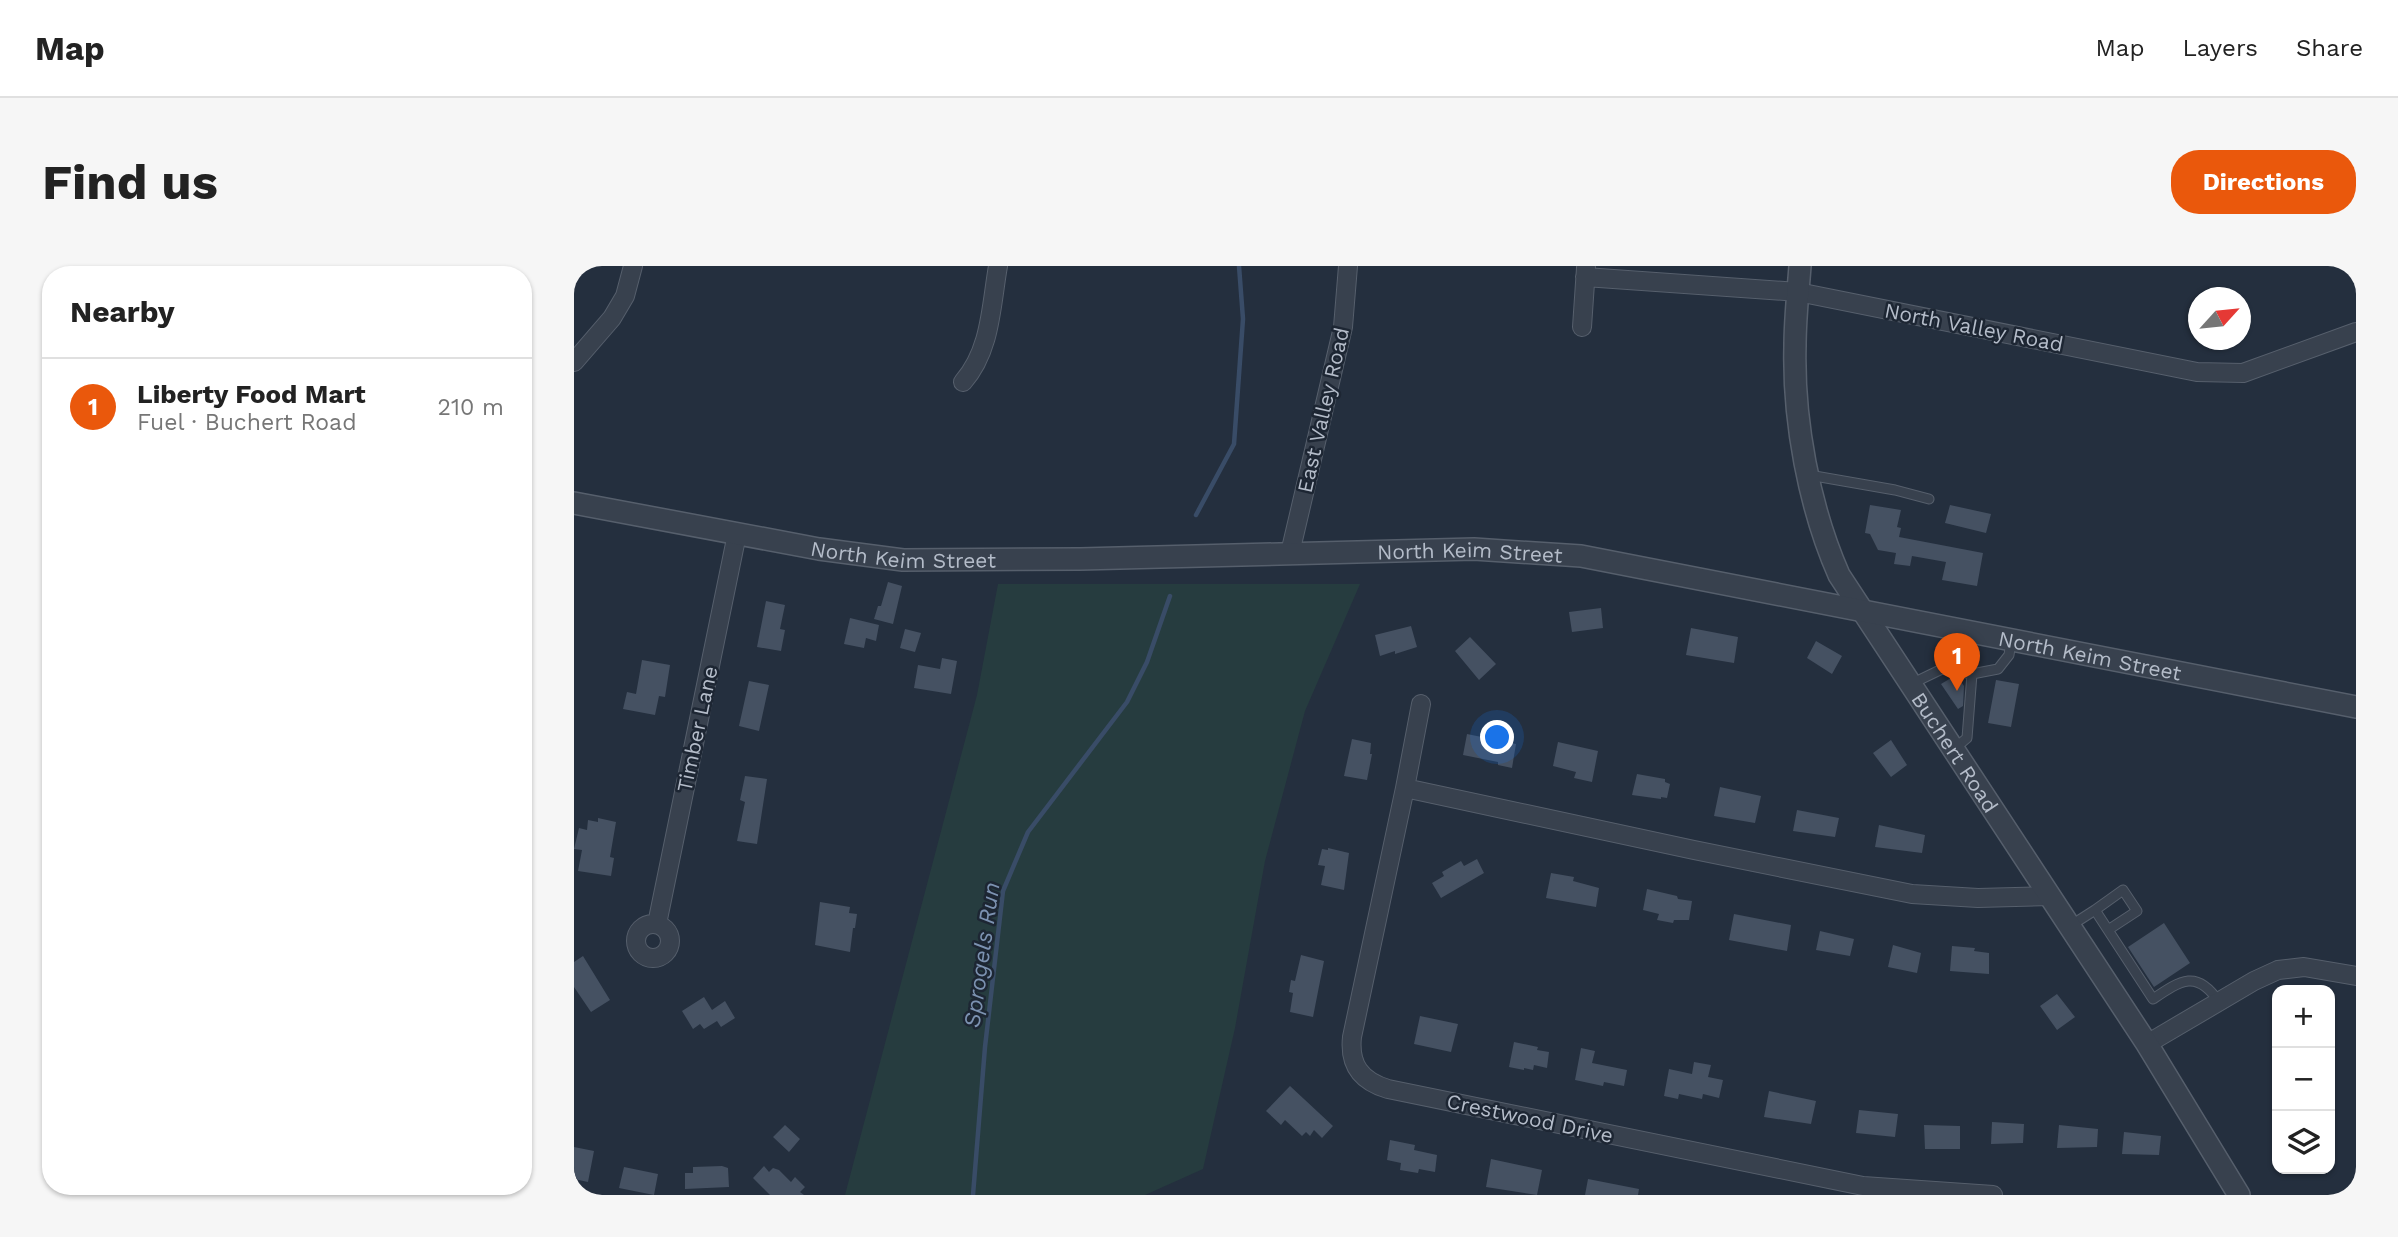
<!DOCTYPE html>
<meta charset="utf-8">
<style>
:root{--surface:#fff;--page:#f6f6f6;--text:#222;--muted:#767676;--line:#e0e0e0;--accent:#ea580c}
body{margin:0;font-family:"Work Sans",sans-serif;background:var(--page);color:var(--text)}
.controls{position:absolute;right:21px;bottom:21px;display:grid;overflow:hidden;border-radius:14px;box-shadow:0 2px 5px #0004}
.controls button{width:63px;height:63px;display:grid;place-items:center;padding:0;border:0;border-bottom:2px solid var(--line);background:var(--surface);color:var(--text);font:35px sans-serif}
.compass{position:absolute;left:1614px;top:21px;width:63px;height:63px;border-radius:50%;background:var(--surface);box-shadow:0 2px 5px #0004;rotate:63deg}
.you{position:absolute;left:924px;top:472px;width:24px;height:24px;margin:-18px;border:5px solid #fff;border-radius:50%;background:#1a73e8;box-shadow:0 0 0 10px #1a73e833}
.badge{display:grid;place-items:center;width:46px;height:46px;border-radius:50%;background:var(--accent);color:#fff;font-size:23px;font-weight:700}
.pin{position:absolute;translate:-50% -58px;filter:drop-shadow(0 2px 4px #0008)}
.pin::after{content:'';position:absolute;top:37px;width:24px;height:21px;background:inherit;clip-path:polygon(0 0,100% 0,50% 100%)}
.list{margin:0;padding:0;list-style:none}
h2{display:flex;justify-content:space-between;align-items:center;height:91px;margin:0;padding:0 28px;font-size:30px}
h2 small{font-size:23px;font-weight:400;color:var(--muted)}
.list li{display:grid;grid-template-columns:46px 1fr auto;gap:21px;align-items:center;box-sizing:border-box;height:98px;padding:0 28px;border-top:2px solid var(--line)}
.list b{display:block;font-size:26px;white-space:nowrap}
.list p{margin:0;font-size:23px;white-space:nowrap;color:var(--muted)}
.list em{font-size:23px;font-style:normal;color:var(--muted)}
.icon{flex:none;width:38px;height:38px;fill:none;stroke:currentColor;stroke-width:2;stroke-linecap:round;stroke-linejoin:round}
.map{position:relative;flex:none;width:1782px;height:929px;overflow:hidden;border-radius:28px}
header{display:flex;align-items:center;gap:42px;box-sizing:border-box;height:98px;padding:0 35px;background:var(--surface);border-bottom:2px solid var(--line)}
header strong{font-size:33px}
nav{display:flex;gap:38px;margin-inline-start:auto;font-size:24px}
.intro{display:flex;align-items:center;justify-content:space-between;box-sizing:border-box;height:168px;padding:0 42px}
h1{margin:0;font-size:49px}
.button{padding:18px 32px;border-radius:28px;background:var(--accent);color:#fff;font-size:24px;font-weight:700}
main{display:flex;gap:42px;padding:0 42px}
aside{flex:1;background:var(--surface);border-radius:28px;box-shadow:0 2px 5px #0004}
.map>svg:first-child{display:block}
.green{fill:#263c3f}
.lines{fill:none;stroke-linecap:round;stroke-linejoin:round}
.stream{stroke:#394c67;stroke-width:4.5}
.building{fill:#455162}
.service-casing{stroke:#565f6c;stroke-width:11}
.minor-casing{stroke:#565f6c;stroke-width:20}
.tertiary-casing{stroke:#565f6c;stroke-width:24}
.service{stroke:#38414e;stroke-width:9}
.minor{stroke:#38414e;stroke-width:18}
.tertiary{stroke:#38414e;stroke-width:21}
.labels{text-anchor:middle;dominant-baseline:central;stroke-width:5;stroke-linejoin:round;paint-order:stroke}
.street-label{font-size:21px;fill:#b4bcc9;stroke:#1d2633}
.water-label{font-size:23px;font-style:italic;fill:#7c92b1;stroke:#1d2633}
</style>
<header>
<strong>Map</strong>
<nav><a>Map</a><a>Layers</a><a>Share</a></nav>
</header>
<div class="intro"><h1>Find us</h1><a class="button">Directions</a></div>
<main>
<aside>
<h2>Nearby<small></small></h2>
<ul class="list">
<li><span class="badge">1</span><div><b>Liberty Food Mart</b><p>Fuel · Buchert Road</p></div><em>210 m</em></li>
</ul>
</aside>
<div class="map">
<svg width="1782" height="929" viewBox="0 0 1782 929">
<rect width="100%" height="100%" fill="#242f3e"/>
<path class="green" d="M424,318H786L731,445L691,595L661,762L629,903L571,929H271L403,429Z"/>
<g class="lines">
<path class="stream" d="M622,249L660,178L669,53L665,0
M399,929L411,781L429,625L454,566L553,436L573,396L596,330"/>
</g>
<path class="building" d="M1296,239L1327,244L1323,261L1327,262L1325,271L1409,287L1403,320L1368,314L1372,296L1338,290L1336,300L1320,298L1322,287L1304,284L1296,268L1291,267Z
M1376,239L1417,248L1412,267L1371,257Z
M314,316L328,320L319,358L300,353L304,340H307Z
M192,335L211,339L206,363L211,364L207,385L183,381Z
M1027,342L1029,362L998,366L995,346Z
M276,352L305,359L302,375L292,372L290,382L270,378Z
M837,360L843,381L821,388V385L806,390L801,369Z
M1117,362L1164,371L1160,397L1112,389Z
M331,363L347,367L341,386L326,382Z
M896,371L922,398L905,414L881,385Z
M1242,375L1268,390L1258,408L1233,392Z
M368,392L383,395L377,428L340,422L344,399L366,403Z
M68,394L96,399L91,431L85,430L81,449L49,443L53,426L62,428Z
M1377,412L1385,413L1390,420L1389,440L1384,443L1367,418Z
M1422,414L1445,418L1437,461L1414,457Z
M175,415L195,419L185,465L165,460Z
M893,468L942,478L938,502L924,499V496L889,489Z
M778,473L797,477L796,488H798L793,514L770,510Z
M1317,474L1333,499L1317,511L1299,487Z
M984,476L1024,485L1018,516L1000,512L1002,506L979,500Z
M1063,508L1091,513V516L1096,518L1093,532L1087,531V533L1058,529Z
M171,510L193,513L183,578L163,575L171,536L166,534Z
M1146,521L1187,530L1181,557L1140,550Z
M1223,544L1265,552L1261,571L1219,565Z
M24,552L42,556L36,591L40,592L37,610L4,605L8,584L0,583L5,562L13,564L14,554L24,556Z
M1305,559L1351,569L1348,587L1301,581Z
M754,582L775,587L770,624L747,619L751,600L744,599L748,583L754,584Z
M903,593L910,607L867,632L858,617L870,610L868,606L887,595L890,600Z
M977,607L1000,611L999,615L1025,622L1022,641L972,632Z
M1073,623L1103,630L1104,633L1118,635L1115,654H1100L1099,657L1083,654L1085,648L1069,644Z
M246,636L276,641L275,647L283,648L281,662H279L276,686L241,679Z
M1160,648L1217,659L1213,685L1155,674Z
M1590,657L1616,697L1580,721L1554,681Z
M1246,665L1280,673L1276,690L1242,684Z
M1319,679L1347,687L1343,707L1314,701Z
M1378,680L1401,682L1400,685L1415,687V708L1376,705Z
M727,689L750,695L739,751L716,746L719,727L715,726L717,714L721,715Z
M9,690L36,734L17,746L0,721V696Z
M1483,728L1501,751L1483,764L1466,740Z
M130,731L138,744L151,735L161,752L147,761L143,755L130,763L126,758L119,763L108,745Z
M846,750L884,758L877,786L840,778Z
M940,776L964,781L963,784L975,786L973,802L960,799L959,804L950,802V804L935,801Z
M1007,782L1021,785L1018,797L1053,804L1050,820L1030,816L1029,820L1001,814Z
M1120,796L1137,799L1134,811L1149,814L1145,832L1129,828L1128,833L1105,828L1104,833L1090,830L1095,803L1118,808Z
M716,820L759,860L748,872L740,864L736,870L732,866L728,870L711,854L707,859L692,845Z
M1195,825L1242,835L1237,858L1190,851Z
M1285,844L1324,848L1321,871L1282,867Z
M1418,856L1450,858L1449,877L1417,878Z
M211,859L226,873L215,886L199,871Z
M1350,859L1386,860V883H1351Z
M1485,859L1524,863L1523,881L1483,882Z
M1550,866L1587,870L1585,889L1548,888Z
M816,874L841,879L840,884L863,889L861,906L845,903L844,907L826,904L827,897L813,894Z
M0,881L20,885L14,916L0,913Z
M917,893L968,904L963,929L912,921Z
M148,900L154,902L155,921L111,923V907H119V901Z
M190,900L195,906L199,902L205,904L217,916L221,911L231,921L226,926L230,929H196L179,912Z
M50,901L84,908L80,929L45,922Z
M1014,913L1065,923L1064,929H1011Z"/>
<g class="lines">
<defs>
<path id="service" d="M1235,209L1321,224L1355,233
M1337,418L1368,403L1398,408
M1380,483L1393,472L1398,408L1424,403L1435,389L1437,375
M1496,660L1521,644
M1534,664L1521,644L1549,624L1563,645L1534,664L1579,733C1607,714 1623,703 1645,736"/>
<path id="minor" d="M1011,11L1224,26L1623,106L1669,107L1782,66
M1008,61L1012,2
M0,96L38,52L51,30L59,0
M389,116C417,84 417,40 424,0
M716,287L769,61L774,0
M847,438L831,522L778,771C775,799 787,815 814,823L1289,920L1419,929
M831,522L1120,584L1338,628L1404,632L1476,630
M62 675a17 17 0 1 1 34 0a17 17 0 1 1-34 0Z
M83,658L163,268
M1573,778L1680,715L1704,704L1730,701L1782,710"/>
<g id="tertiary">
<path id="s1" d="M1226,0C1224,27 1221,53 1221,80C1219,154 1235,241 1265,309L1573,778L1665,929"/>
<path id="s2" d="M0,237L245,283L329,294L506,293L900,283L1007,290L1782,441"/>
</g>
</defs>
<use href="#service" class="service-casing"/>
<use href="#minor" class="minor-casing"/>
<use href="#tertiary" class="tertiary-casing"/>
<use href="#service" class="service"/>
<use href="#minor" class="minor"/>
<use href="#tertiary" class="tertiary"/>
</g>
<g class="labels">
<g class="street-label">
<text transform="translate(1400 61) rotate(11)">North Valley Road</text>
<text transform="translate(749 144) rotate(-77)">East Valley Road</text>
<text stroke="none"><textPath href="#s2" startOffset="334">North Keim Street</textPath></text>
<text stroke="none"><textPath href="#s2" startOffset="901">North Keim Street</textPath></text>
<text stroke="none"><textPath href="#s2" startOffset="1531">North Keim Street</textPath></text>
<text transform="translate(123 463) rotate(-78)">Timber Lane</text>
<text stroke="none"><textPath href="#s1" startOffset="527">Buchert Road</textPath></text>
<text transform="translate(956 852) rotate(12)">Crestwood Drive</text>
</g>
<g class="water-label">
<text transform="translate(408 689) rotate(-82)">Sprogels Run</text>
</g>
</g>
</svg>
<div class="controls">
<button>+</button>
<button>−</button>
<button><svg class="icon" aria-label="layers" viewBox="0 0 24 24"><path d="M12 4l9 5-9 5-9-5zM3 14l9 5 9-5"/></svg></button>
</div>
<svg class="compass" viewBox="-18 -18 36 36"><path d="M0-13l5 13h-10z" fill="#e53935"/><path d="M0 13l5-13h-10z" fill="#767676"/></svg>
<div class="you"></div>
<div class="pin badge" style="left:1383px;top:425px">1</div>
</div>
</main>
